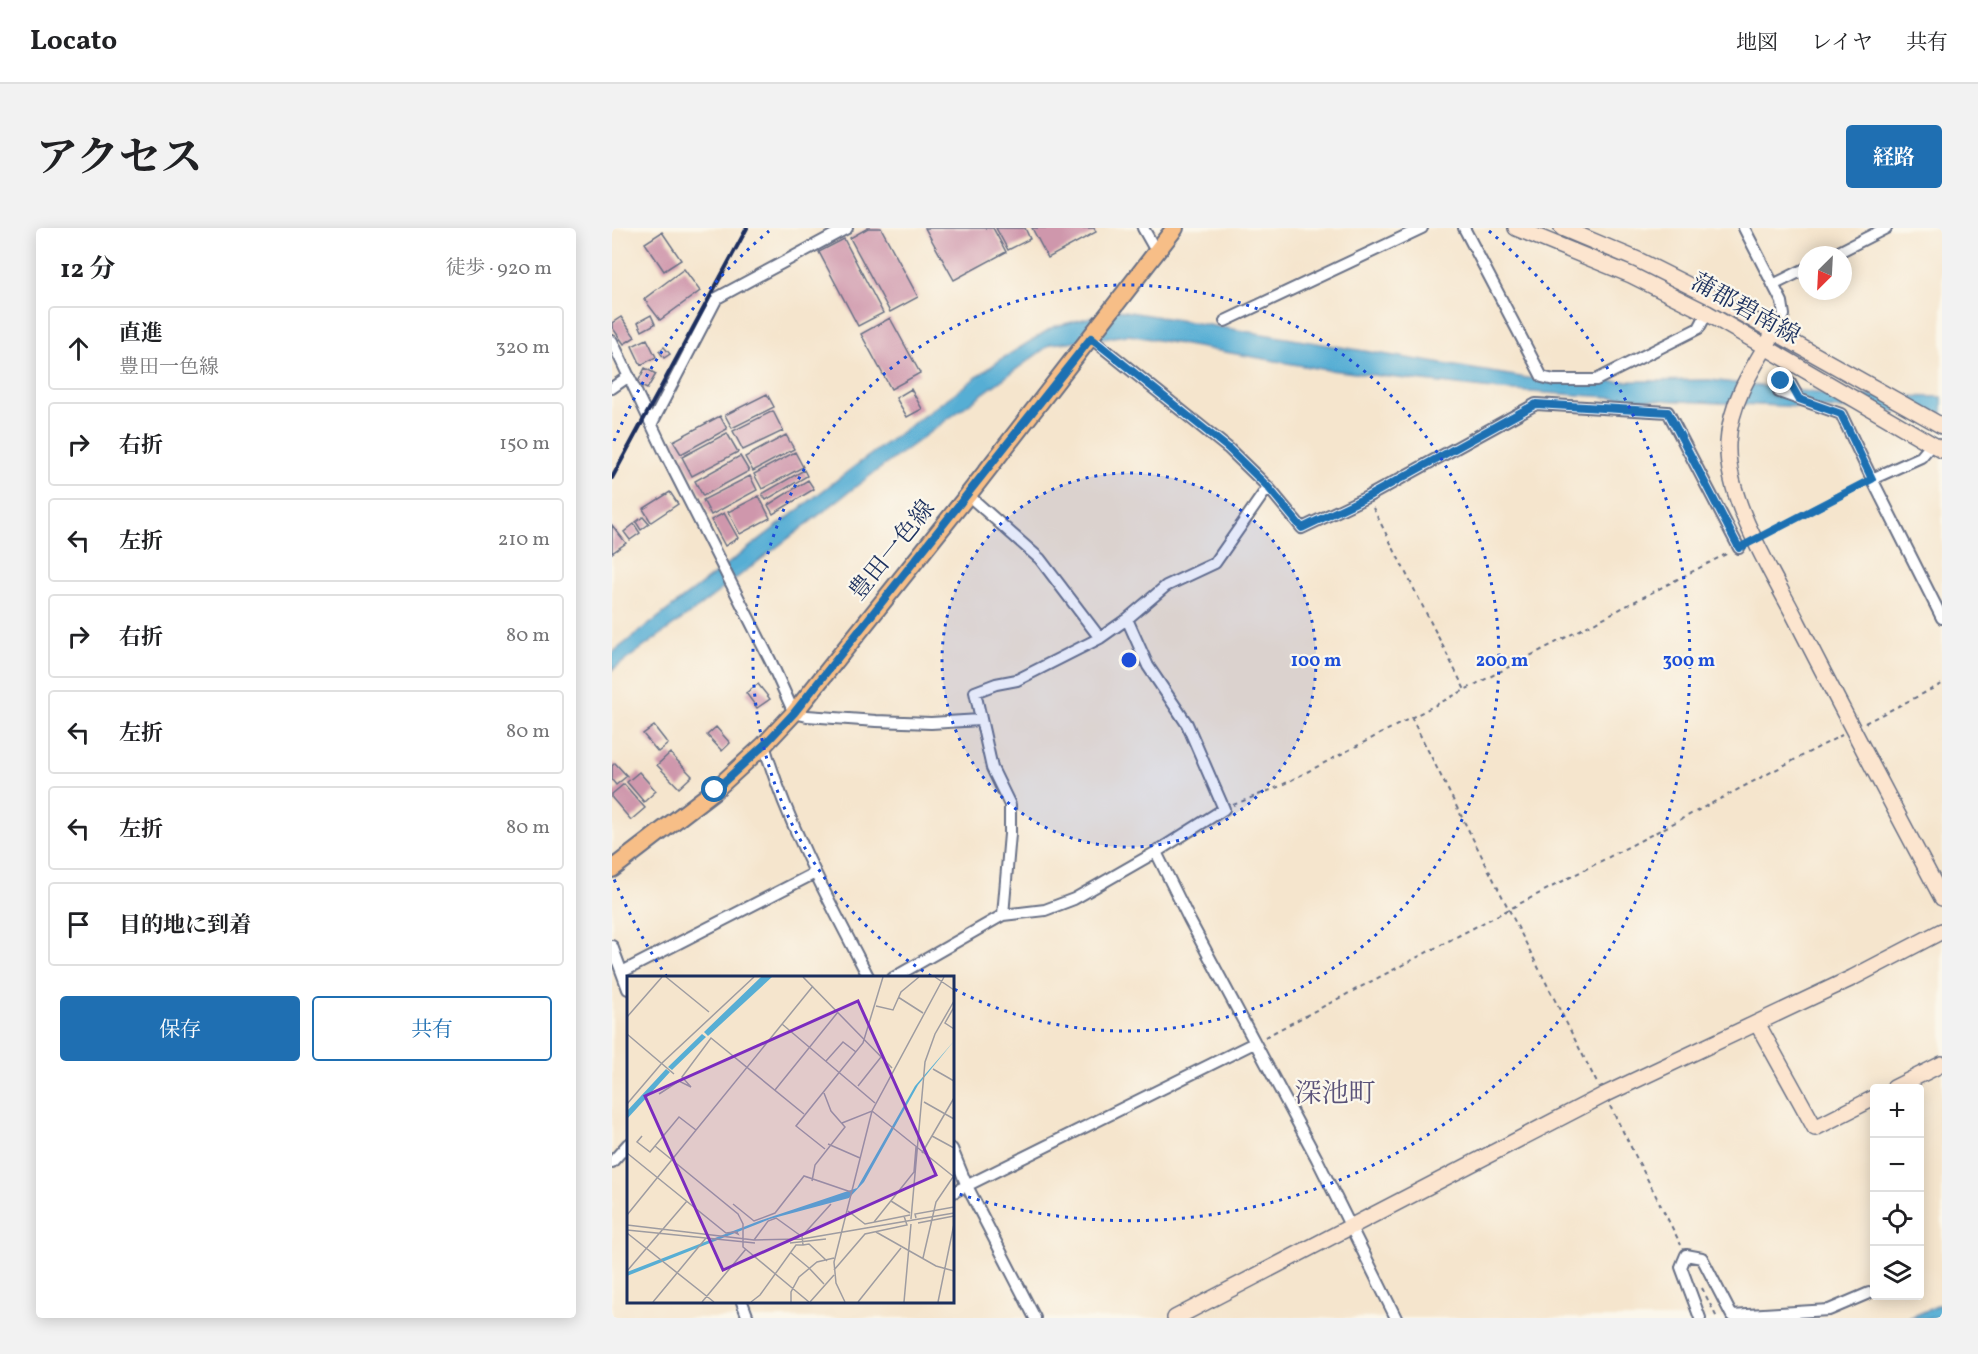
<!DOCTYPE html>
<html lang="ja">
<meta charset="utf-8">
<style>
:root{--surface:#fff;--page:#f2f2f2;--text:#202124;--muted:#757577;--line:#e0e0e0;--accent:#1f6fb2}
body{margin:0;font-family:Vollkorn,"Noto Serif JP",serif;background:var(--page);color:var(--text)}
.controls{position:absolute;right:18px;bottom:18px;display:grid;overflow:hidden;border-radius:6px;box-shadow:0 3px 15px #0003}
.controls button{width:54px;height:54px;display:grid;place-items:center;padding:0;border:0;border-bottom:2px solid var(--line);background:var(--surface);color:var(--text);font:30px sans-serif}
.compass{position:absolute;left:1186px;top:18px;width:54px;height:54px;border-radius:50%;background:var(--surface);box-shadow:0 3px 15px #0003;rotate:204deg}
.stop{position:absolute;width:18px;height:18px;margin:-14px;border:4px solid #1f6fb2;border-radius:50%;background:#fff}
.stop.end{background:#1f6fb2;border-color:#fff;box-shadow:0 2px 6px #0008}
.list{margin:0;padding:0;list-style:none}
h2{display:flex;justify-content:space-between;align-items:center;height:78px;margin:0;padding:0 24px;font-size:26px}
h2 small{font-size:20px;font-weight:400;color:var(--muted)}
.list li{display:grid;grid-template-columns:39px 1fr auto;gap:18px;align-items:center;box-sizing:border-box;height:84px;margin:0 12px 12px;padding:0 12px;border:2px solid var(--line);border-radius:6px}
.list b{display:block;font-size:22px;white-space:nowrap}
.list p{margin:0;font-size:20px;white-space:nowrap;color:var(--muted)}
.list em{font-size:20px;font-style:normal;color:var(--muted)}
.actions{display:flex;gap:12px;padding:18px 24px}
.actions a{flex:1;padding:14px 0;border:2px solid var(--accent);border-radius:6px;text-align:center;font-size:21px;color:var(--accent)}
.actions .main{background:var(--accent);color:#fff}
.icon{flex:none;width:33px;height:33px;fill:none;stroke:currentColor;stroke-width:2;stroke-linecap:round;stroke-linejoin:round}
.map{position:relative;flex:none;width:1330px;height:1090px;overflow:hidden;border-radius:6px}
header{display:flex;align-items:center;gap:36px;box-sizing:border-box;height:84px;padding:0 30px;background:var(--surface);border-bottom:2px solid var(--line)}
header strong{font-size:28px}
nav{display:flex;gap:33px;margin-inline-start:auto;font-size:21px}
.intro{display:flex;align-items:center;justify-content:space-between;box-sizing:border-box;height:144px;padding:0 36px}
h1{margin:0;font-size:42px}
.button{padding:15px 27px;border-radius:6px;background:var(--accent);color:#fff;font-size:21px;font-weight:700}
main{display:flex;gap:36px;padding:0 36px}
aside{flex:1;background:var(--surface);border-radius:6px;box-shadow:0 3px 15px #0003}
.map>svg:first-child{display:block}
.water{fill:#57aed4;stroke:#396e99;stroke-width:1.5}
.building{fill:#cf97ac}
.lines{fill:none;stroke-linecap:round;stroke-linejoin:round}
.street-casing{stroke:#676f85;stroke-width:14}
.secondary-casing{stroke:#676f85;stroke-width:18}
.primary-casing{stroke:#676f85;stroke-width:20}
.path{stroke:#676f85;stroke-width:2;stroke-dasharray:4.5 4.5;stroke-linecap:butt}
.street{stroke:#fff;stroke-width:10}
.secondary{stroke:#fce5cf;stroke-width:15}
.primary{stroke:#f7be87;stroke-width:16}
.rail{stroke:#1b2f5e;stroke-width:4}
.route{stroke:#1f6fb2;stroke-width:8}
.ring{fill:none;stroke:#1d4ed8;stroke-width:3;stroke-dasharray:3 6}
.labels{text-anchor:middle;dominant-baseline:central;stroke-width:4.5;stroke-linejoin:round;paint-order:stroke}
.street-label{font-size:24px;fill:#1b2f5e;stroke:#fbf7ec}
.quarter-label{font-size:27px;fill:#5a5379;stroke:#fbf7ec}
.inset-road{fill:none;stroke:#9e9ca1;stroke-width:1.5}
.view{fill:#7b2cbf;fill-opacity:0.15;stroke:#7b2cbf;stroke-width:3}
.inset-edge{fill:none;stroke:#1b2f5e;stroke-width:3}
.centre{fill:#1d4ed8;stroke:#fbf7ec;stroke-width:3}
.ring-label{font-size:18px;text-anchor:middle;font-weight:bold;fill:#1d4ed8;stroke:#fbf7ec;stroke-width:4.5;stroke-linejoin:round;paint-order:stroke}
</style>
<header>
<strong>Locato</strong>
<nav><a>地図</a><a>レイヤ</a><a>共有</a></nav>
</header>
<div class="intro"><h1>アクセス</h1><a class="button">経路</a></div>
<main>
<aside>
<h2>12 分<small>徒歩 · 920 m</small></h2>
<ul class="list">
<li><svg class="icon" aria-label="ahead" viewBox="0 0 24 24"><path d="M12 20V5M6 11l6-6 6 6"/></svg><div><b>直進</b><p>豊田一色線</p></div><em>320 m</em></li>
<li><svg class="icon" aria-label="right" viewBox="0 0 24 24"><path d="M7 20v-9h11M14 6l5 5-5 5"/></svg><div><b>右折</b></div><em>150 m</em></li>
<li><svg class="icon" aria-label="left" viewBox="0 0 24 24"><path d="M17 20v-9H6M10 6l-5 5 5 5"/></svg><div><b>左折</b></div><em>210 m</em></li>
<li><svg class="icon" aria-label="right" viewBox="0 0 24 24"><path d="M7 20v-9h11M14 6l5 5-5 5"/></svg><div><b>右折</b></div><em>80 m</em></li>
<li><svg class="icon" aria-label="left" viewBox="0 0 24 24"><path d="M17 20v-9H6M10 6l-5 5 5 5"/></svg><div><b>左折</b></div><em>80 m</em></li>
<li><svg class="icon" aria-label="left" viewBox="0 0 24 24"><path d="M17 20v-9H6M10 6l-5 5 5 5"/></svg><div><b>左折</b></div><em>80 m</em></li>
<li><svg class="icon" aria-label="arrive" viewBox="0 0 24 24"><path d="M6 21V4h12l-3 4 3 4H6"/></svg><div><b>目的地に到着</b></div></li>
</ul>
<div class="actions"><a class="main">保存</a><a>共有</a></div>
</aside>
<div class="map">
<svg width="1330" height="1090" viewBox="0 0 1330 1090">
<rect width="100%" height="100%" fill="#fbf7ec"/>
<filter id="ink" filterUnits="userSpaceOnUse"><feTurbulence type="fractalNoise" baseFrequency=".0167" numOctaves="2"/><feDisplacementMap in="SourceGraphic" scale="12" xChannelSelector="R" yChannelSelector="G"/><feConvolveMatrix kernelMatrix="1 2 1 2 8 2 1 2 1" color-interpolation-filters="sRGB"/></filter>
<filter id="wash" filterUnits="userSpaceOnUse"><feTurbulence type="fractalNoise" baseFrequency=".008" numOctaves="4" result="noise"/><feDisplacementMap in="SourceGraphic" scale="24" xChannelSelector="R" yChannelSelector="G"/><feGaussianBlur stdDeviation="1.35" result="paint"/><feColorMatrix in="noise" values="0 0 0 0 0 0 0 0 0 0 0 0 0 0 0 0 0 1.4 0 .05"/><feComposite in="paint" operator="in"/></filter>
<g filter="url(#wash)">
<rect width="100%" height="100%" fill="#f5e5cd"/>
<path class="water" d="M506,82L915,150L968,154L1098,152L1222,167L1330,169V186L1028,171L889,162L709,141L517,107L439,116L255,250L88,378L0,442V425L243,238L388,132L441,99Z
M1330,1076V1090H1297Z"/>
<g id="blocks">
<path class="building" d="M256,0H269L306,69L278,84L238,10Z
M313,0H381L394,24L342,52Z
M384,0H413L418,11L396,22Z
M420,0H482L484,4L436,30Z
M50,4L69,32L52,43L33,15Z
M232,11L271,85L246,98L207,24Z
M72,41L88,63L48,92L32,71Z
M39,87L43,96L30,103L26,94Z
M9,89L23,109L12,116L0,99V95Z
M278,90L308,145L279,161L249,106Z
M35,111L44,129L29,137L20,118Z
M52,119L58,126L52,130L47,123Z
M33,140L44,146L35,161L25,156Z
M299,161L310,181L295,189L284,170Z
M155,166L162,179L120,200L113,187Z
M161,183L171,203L131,222L121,203Z
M108,188L115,201L69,226L61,213Z
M115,205L126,224L80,248L70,229Z
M174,207L182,221L141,243L133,229Z
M183,224L191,239L150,261L142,246Z
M128,228L137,243L91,268L83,253Z
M192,242L195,248L154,272L150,266Z
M138,248L145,262L99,287L91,272Z
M196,252L202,261L161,286L156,277Z
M58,264L66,276L39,294L31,281Z
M147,268L158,290L128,306L116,284Z
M112,285L126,310L113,318L99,292Z
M31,289L37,296L29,302L24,294Z
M22,296L28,305L18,312L12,304Z
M0,297L14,315L0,325Z
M146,456L158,471L145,480L134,465Z
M42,498L56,516L46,524L31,506Z
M104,499L118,515L110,523L95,507Z
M58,525L80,548L67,560L45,537Z
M3,535L15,548L4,557L0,552V538Z
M27,544L44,563L32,574L15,554Z
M12,556L33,580L19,592L0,570V566Z"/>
</g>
</g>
<g filter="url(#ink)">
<use href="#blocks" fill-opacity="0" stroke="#676f85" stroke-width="1.5"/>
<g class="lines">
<defs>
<path id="street" d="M531,0L544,23
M852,0L930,149L942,152H984L1087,100L1095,85
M1132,0L1170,74L1172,87L1163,103
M1221,27L1274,0
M1161,57L1195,40
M613,93L810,0
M479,110L616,220L656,259L690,300L755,269L924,176L1056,184L1127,320
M0,113L54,227L159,434L182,485L195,488L264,493L319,495L368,492
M0,160L17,148
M1187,171L1178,155L1173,153L1166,157L1167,164L1229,186L1260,251L1330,390
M40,195L105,70L235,0
M1260,251L1309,229L1320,216
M356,267L428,331L488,410
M152,517C176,598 218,675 257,750
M544,624L577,691L705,931L784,1090
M391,687L398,606V577L380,540L363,464L384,456L405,452L488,410L515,391L554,358L603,335L656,259
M0,718L16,761
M10,744L203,645
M281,750L391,687L433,682L462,671L544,624L612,581L575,496L536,438L515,391
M340,921L355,958L423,1090
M0,934L16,916
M340,965L642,815
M130,1074L136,1090
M1088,1090L1069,1039L1074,1027L1090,1030L1120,1088L1217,1082L1257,1065"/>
<path id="secondary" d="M904,0L1019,47L1095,85L1330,222
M950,0L1026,32L1102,70L1330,198
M1163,103C1142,138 1118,173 1116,215C1113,272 1161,345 1186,395C1233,487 1281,578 1330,670
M1145,795L1203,900L1262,870
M1282,860L1330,836
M563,1090L992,867L1240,750L1330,703"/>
<path id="primary" d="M0,641L103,562L152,517L182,485L356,267L563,0"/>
</defs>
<use href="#street" class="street-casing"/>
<use href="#secondary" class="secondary-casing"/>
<use href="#primary" class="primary-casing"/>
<path class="path" d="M761,280L853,462
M1153,306L1249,257
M799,489L985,855
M1253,495L1330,456
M621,577L666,559L1116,325
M653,809L1230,507
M998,878L1069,1017
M1090,1060L1105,1090"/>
<use href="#street" class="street"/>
<use href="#secondary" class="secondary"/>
<use href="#primary" class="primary"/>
<path class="rail" d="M0,250L135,0"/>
</g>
</g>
<g class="lines" filter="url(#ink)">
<path class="route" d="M103,562L152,517L182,485L479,110L616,220L656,259L690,300L755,269L924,176L1056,184L1127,320L1260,251L1229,186L1187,171L1178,155L1169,153"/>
</g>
<circle cx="517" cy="432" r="187" fill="#1d4ed8" fill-opacity=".12"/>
<g class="ring">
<circle cx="517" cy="432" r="187"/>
<path d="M319 748A373 373 0 1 1 342 761"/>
<path d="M55 749A560 560 0 0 1 2 651M2 213A560 560 0 0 1 157 3M877 3A560 560 0 0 1 344 965"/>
</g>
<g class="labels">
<g class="street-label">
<text transform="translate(1133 82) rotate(29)">蒲郡碧南線</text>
<text transform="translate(281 323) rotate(-51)">豊田一色線</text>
</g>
<g class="quarter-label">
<text x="723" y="867">深池町</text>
</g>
</g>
<g transform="translate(15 748)">
<rect width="327" height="327" fill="#f5e5cd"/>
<path d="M134,1H145L81,60L77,56ZM75,58L79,61L45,94L41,91ZM327,65L291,109L237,206L222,222L143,243L0,300V296L132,245L230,212L288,110ZM39,93L43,96L0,143V135Z" fill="#57aed4"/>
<path class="inset-road" d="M39,1L82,36M176,1L265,92M308,1L327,14M271,21L296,37M249,30L266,34L274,16L292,1M327,31L318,47L327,53M0,41L35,1M155,48L248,127M0,58L47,98M199,85L216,66L229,76M306,93L327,105M231,110L254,81M148,114L211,36M32,118L52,105L64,111L55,101L84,62L177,138M297,126L327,143M0,128L35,87L127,1M215,147L245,135L327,201M15,160L10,166L23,176L52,141L69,154M305,160L327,172M201,168L233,182M28,170L111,238L116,248V271L182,326M198,173L169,150L236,67L256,1M0,177L99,257L107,256H110L111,258L107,256M295,177L327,122M185,205L188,189L218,151L204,135L197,117M264,225L283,237M106,228L127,245L148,237L177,200L224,216M221,235L238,248L283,239M0,239L186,10M289,242L288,238L327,231M284,243L298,86L308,58L327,25M247,246L287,196L289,171M291,247L327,240M0,249L127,264L175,263L327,237M0,254L128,267M249,256L309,290L327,295M0,257L87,326M127,264L141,245L149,242L174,260M163,267L199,263M176,269L182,268L200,285M164,277L182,292M296,282L309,226L326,201M182,292L197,308M207,294L238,258L280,249L277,240M0,295L60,225M26,326L79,262M75,326L119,273M124,326L133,319L169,269H176L175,260L204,228M164,326V316L172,301L190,286L207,282M183,326L207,299M218,326L209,307L207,286L245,135L317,1M231,326L274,272M277,326L284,248M311,326L327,248"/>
<path class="view" d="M231,25L309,199L96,294L18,120Z"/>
<rect width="327" height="327" class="inset-edge"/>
</g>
<circle cx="517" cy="432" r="9" class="centre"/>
<g class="ring-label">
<text x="704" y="438">100 m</text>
<text x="890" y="438">200 m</text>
<text x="1077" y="438">300 m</text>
</g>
</svg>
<div class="controls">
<button>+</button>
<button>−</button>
<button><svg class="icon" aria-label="locate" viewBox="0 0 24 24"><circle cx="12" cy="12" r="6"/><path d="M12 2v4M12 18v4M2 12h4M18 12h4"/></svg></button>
<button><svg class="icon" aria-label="layers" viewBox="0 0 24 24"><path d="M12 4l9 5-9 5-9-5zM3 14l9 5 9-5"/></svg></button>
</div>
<svg class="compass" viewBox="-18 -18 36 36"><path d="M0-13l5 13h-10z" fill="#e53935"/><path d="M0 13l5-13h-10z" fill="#757577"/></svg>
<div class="stop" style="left:103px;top:562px"></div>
<div class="stop end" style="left:1169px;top:153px"></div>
</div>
</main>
